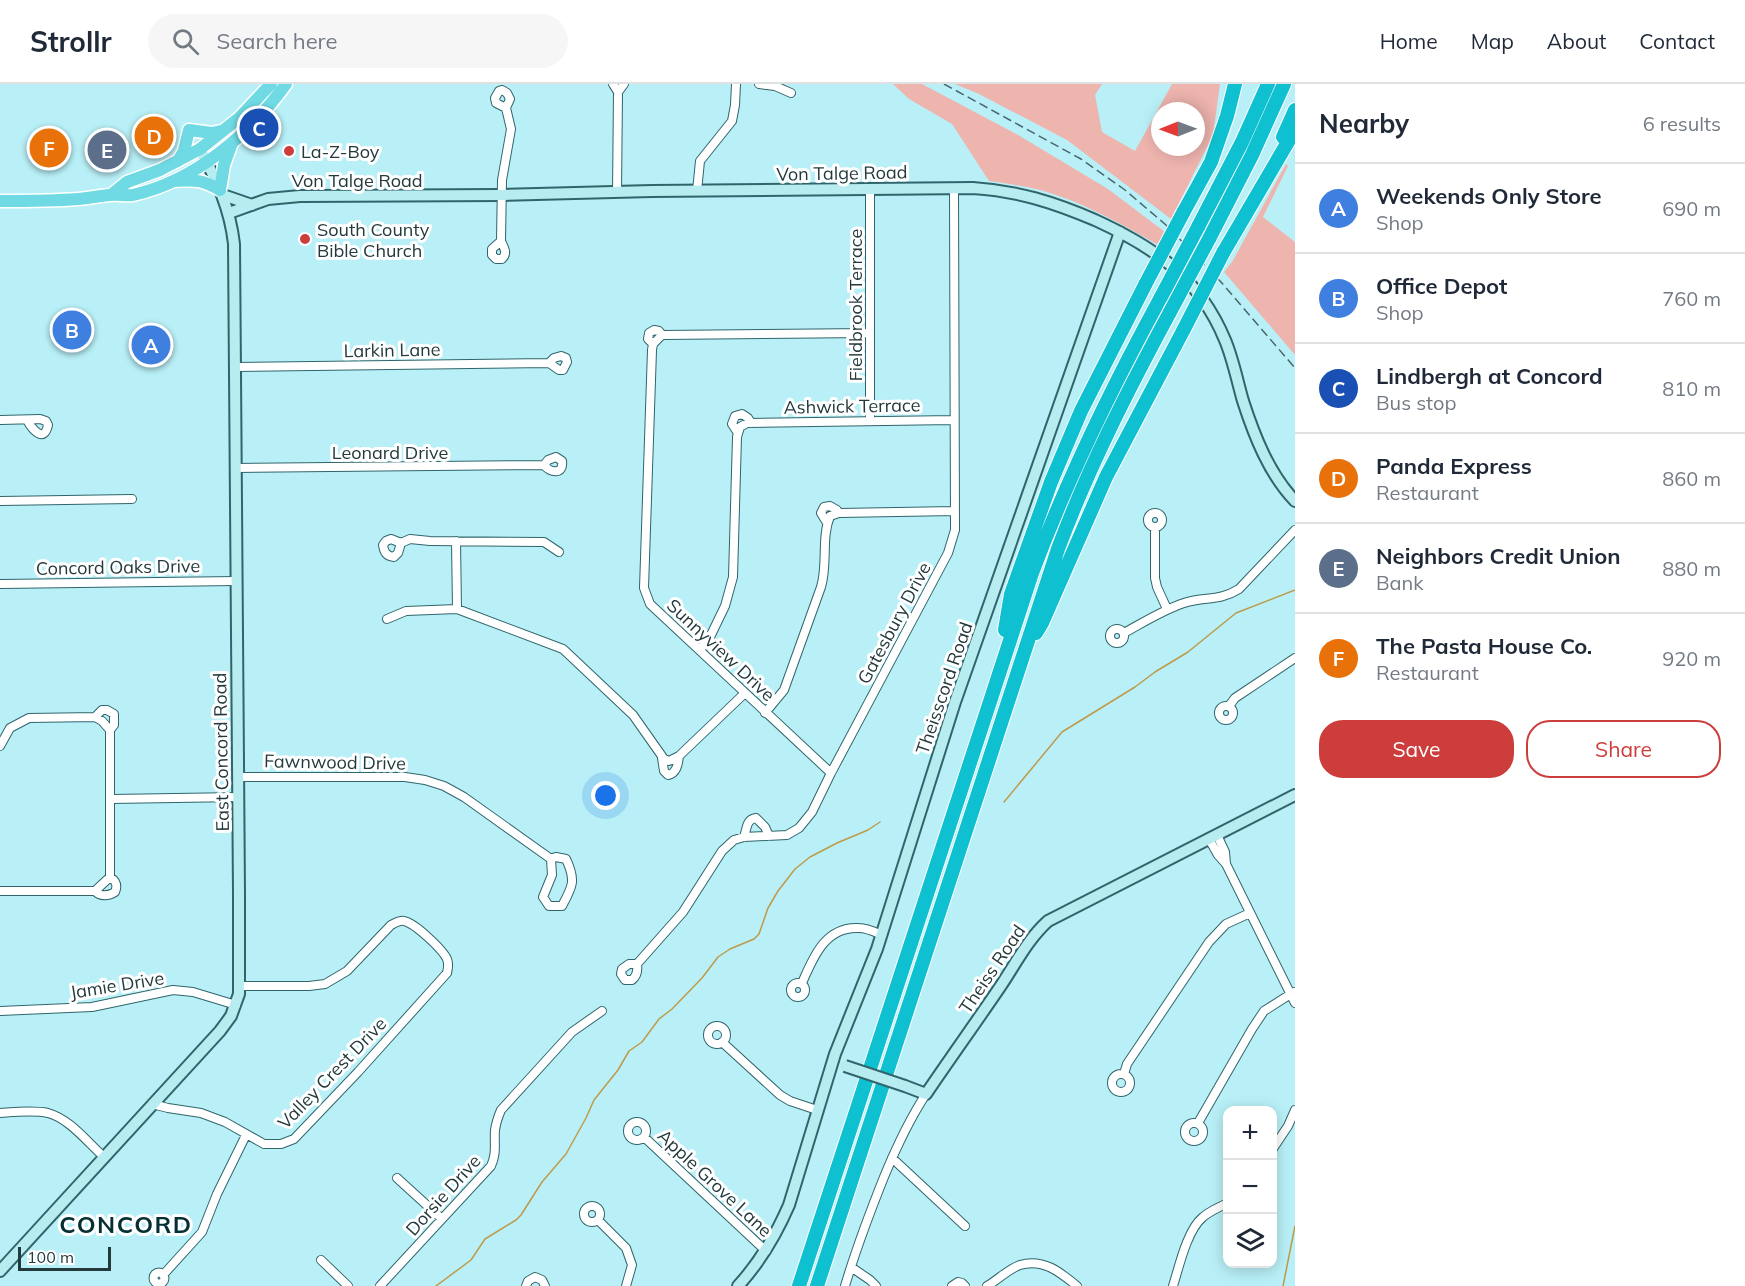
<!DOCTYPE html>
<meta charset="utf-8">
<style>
:root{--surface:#fff;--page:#f6f6f7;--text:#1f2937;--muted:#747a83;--line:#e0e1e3;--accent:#cc3d3c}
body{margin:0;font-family:Mulish,sans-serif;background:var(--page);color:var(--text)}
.controls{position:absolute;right:18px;bottom:18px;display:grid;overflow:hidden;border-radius:12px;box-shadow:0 3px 15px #0003}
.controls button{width:54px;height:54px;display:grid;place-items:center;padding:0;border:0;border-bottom:2px solid var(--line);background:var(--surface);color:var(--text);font:30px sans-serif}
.compass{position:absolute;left:1151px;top:18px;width:54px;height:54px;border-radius:50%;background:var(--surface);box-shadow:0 3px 15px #0003;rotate:269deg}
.scale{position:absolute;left:18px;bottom:15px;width:93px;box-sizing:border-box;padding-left:6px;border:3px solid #23393c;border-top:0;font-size:16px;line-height:21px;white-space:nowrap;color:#23393c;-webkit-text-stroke:4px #fff;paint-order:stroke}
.you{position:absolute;left:606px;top:712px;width:21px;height:21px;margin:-15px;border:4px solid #fff;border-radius:50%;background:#1a73e8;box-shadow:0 0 0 9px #1a73e833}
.badge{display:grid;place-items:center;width:39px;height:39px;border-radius:50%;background:var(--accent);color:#fff;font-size:20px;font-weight:700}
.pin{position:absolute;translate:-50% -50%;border:3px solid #fff;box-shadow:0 2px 6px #0006}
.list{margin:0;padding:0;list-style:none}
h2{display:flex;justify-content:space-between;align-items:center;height:78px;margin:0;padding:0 24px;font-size:26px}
h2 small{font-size:20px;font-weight:400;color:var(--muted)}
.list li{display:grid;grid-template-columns:39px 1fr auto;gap:18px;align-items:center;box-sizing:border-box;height:90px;padding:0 24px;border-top:2px solid var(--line)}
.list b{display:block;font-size:22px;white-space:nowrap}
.list p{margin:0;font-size:20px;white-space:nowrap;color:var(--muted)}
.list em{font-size:20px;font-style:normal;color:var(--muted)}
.actions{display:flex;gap:12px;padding:18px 24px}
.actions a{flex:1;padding:14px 0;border:2px solid var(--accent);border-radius:24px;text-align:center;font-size:21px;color:var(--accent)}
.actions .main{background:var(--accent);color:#fff}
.icon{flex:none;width:33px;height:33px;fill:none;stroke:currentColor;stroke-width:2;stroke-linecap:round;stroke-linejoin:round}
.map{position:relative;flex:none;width:1295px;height:1202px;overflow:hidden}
header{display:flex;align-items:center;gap:36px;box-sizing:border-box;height:84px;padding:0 30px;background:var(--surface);border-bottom:2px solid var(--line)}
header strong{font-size:28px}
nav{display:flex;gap:33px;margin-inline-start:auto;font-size:21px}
.search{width:420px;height:54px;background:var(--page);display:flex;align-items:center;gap:15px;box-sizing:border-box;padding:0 21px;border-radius:33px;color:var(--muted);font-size:22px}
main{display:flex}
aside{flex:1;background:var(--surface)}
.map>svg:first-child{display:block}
.green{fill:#eeb4ae;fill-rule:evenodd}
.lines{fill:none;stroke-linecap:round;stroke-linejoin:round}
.stream{stroke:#be9a49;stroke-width:1.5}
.street-casing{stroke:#30656b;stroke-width:10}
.secondary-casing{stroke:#30656b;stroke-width:14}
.primary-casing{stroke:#fff;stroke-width:15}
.highway-casing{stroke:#fff;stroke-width:16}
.street{stroke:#fff;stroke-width:8}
.secondary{stroke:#b7ecf1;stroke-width:10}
.primary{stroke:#6fdae3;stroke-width:12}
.highway{stroke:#0fc1d0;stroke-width:14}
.rail{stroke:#49676b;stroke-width:1.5;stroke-dasharray:9 4.5;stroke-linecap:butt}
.secondary-bridge-casing{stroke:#30656b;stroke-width:14;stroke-linecap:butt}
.highway-bridge-casing{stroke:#fff;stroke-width:16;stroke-linecap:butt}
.secondary-bridge{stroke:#b7ecf1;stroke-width:10}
.highway-bridge{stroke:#0fc1d0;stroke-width:14}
.poi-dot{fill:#cc3d3c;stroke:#fff;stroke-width:2}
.labels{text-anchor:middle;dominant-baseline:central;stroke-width:6;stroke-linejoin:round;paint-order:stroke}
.poi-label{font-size:18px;fill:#23393c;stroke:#fff;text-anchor:start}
.street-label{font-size:18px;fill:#23393c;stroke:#fff}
.district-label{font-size:24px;font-weight:bold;letter-spacing:1.5px;fill:#043034;stroke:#fff}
</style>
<header>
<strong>Strollr</strong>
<div class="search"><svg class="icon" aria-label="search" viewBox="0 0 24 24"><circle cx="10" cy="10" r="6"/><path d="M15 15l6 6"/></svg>Search here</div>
<nav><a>Home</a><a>Map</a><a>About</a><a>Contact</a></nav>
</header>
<main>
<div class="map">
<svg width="1295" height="1202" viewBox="0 0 1295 1202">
<rect width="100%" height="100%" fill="#b9f0f7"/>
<path class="green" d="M893,0H922L1018,51L1108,105L1165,148L1158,161C1125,142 1090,122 1053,110C1032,103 1010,100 989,97L952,40L909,15Z
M955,0H1102L1095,11L1102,48L1135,67L1172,0H1220L1213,51L1171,135L1067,56L979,10ZM1160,27H1196V63H1160Z
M1286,80L1288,82L1263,133L1295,158V271L1224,188L1232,178Z"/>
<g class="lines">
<path class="stream" d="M1004,718L1062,648L1135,603L1155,588L1188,568L1236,529L1295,506
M436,1202L471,1176L485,1155L516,1136L521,1131L542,1098L566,1070L586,1034L594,1016L618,986L629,967L642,958L659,935L672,925L702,894L718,873L730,865L754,855L759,850L768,824L778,807L795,785L810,773L837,759L868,746L880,738
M1283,1202L1295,1142"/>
<defs>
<path id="street" d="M613,0L618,8
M759,0L775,2L791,9
M870,105V336
M697,107L700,77L732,37L735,21L736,0
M617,108L618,8L624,0
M501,157L492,165V171L496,175H502C508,169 504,164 501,157L502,96L511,45L506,24L510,15L507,9L502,6L499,7L495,14L496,19L506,24
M653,260L648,255L649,249L654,246L659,247L662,251
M235,283L549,279L559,286H563L567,278L566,274L561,272L554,274L549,279
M0,336L40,335L46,337L48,341C44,360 32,345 27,336
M738,349L732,340L735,332L742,330L748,334L751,339
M236,384L544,381C550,389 564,391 562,377L556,373L548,376L544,381
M0,417L132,415
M1148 436a7 7 0 1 1 14 0a7 7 0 1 1-14 0Z
M827,439L821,429L824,423L830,422L837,426L838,429
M1155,444V494L1157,503L1167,525
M456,457L457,525
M401,459L391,455L386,457L383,461C384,468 386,472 394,473L398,469L401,459L410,455L430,457L544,458L559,468
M0,500L237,497
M387,535L406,527L457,525L563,565L633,631L664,675L669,677L679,672L745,609
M1110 552a7 7 0 1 1 14 0a7 7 0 1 1-14 0Z
M1124,549C1144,538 1163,526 1184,519C1206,512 1218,518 1239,505L1295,446
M700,566L710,553L725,522L733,493L737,353L740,343L747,339L954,336
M1219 629a7 7 0 1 1 14 0a7 7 0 1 1-14 0Z
M1229,622L1235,614L1295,574
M765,629L784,606L821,503C828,480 821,454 830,432L839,429L955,427
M95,633L102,626H107L114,630V641L110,646
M0,662L10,644L29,634L95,633L102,637L110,646V793L95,807H0
M662,674L664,687L668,691C677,689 678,680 679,672
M831,689L650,520L644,504L652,266L653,260L662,251L869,249
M238,693H405L425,696L444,702L464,713L551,775L552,791L543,813L549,822H562C573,802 576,796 566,775L556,773L551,775
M111,715L239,713
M1217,751L1225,768L1226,780
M744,753C747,745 746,735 756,734L765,743L769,752
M1209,755L1218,771L1226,780L1295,919
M95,807C100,813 109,812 115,808C118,801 116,797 110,793
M637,880C638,887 637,892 632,896H625L621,890L622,885L629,880H637L683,828L722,767L734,756L744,753L787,751L799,744L812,728L831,689L948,469L955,446L954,104
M791 906a7 7 0 1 1 14 0a7 7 0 1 1-14 0Z
M802,899C813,874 825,842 859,844C867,844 875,848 882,851
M0,927L92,923L173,906L193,908L236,921
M708 951a9 9 0 1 1 18 0a9 9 0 1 1-18 0Z
M722,958L780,1011L790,1017L817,1026
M1124,990L1127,980L1209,858L1226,840L1250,829
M1112 999a9 9 0 1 1 18 0a9 9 0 1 1-18 0Z
M152,1020L168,1024L201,1029L225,1038L264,1060H281L294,1055L358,988L447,889C448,885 449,880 447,875C443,866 415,839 404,837C400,836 395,839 391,841L347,887L325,900L309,902H239
M0,1029C15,1028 33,1026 48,1029C70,1035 87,1058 104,1073
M628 1047a9 9 0 1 1 18 0a9 9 0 1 1-18 0Z
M1198,1039L1252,945L1264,927L1294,908
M1185 1048a9 9 0 1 1 18 0a9 9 0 1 1-18 0Z
M644,1053L766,1167
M1272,1066L1288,1042L1295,1026
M892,1074L965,1142
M397,1094L442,1135
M584 1130a8 8 0 1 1 16 0a8 8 0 1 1-16 0Z
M598,1136L626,1164L632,1181L626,1202
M321,1176L348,1202
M851,1183L870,1196L876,1202
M153.5 1194a5.5 5.5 0 1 1 11 0a5.5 5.5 0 1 1-11 0Z
M163,1191L202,1148L217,1110L246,1051
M380,1202L491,1082C497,1069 494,1060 495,1046C496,1039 498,1033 501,1026L572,948L602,927
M526,1202L528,1197L535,1193L542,1196L545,1202
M845,1202C856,1165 870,1128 884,1093C896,1064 909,1036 926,1010
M952,1202L958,1198L962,1199L965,1202
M987,1202C998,1196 1008,1185 1020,1181C1043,1174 1060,1188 1077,1202
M1173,1202C1179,1183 1187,1146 1203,1133C1210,1127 1219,1123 1228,1119"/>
<path id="secondary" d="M223,111L252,121
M229,129L268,115L300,112L502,111L652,107L973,104C1018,107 1053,118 1095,136C1154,163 1199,193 1225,256C1233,275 1237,296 1243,317C1254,351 1269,390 1295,417
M905,1002L926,1010C951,973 977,937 1002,900C1016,879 1028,855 1048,837L1295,711
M0,1187L220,947L231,932L239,910V809L234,160C230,124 217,97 200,65
M738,1202C760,1178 776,1151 789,1121L835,970L877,865L955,618L1120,148"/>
<path id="primary" d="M178,77L184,67L189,46L212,49L221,47
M174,97C195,96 201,95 220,106L224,81L232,59
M111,111L127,98L160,86L200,65L239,34L271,0
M0,117C26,117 52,117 78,115C89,114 99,112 110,111C117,110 125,112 133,111C195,97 249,51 286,0"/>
<path id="highway" d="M1283,53L1295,26
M1183,129L1211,78L1227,32L1235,0
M1198,143L1242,58L1268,0
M1209,155L1252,71L1284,0
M1223,169L1295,46
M1005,546L1011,510L1051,398L1081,327L1146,199
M1036,549L1042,539L1106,393L1184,245
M799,1202L1032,489C1068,393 1112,303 1161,213
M817,1202L1058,465C1089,382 1128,306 1170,228"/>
</defs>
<use href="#street" class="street-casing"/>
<use href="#secondary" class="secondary-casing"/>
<use href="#primary" class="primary-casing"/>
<use href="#highway" class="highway-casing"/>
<use href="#street" class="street"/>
<use href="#secondary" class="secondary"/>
<use href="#primary" class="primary"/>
<use href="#highway" class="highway"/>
<path class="rail" d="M944,0L1081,75L1125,106L1166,141L1221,198L1295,284"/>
<defs>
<path id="secondary-bridge" d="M845,982L905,1002"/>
<path id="highway-bridge" d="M1146,199L1183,129
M1161,213L1198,143
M1170,228L1209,155
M1184,245L1223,169"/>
</defs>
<use href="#secondary-bridge" class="secondary-bridge-casing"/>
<use href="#highway-bridge" class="highway-bridge-casing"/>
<use href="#secondary-bridge" class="secondary-bridge"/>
<use href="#highway-bridge" class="highway-bridge"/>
</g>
<g class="poi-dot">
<circle cx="289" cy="67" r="6"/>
<circle cx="305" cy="155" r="6"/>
</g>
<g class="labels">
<g class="poi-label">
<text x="301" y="67">La-Z-Boy</text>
<text x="317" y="145">South County<tspan x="317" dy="21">Bible Church</tspan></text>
</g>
<g class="street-label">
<text transform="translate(842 89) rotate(-1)">Von Talge Road</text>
<text x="357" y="96">Von Talge Road</text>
<text transform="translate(855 221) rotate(-90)">Fieldbrook Terrace</text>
<text transform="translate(392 266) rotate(-1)">Larkin Lane</text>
<text transform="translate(852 322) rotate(-1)">Ashwick Terrace</text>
<text x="390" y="368">Leonard Drive</text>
<text transform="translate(118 483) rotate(-1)">Concord Oaks Drive</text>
<text transform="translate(894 539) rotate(-62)">Gatesbury Drive</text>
<text transform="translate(721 566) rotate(43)">Sunnyview Drive</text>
<text transform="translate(944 604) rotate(-71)">Theisscord Road</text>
<text transform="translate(221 668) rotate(-91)">East Concord Road</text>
<text transform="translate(335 678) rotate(1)">Fawnwood Drive</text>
<text transform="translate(992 885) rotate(-56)">Theiss Road</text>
<text transform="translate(117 901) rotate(-9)">Jamie Drive</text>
<text transform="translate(332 989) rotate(-46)">Valley Crest Drive</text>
<text transform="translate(715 1099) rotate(43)">Apple Grove Lane</text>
<text transform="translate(443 1111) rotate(-48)">Dorsie Drive</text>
</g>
<g class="district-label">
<text x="126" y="1140">CONCORD</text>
</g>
</g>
</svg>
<div class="controls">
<button>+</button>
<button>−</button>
<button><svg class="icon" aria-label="layers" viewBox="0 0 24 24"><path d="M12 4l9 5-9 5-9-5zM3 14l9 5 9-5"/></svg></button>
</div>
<svg class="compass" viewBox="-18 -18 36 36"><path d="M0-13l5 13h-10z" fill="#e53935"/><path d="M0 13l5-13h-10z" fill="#747a83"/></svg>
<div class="scale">100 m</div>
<div class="you"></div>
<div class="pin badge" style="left:151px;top:261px;background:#3f7fe0">A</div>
<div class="pin badge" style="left:72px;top:246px;background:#3f7fe0">B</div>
<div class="pin badge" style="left:259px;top:44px;background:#1a4fb4">C</div>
<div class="pin badge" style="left:154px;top:52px;background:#e8710a">D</div>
<div class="pin badge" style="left:107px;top:66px;background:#5c6f8a">E</div>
<div class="pin badge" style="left:49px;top:64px;background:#e8710a">F</div>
</div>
<aside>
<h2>Nearby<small>6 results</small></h2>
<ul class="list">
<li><span class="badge" style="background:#3f7fe0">A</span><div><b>Weekends Only Store</b><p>Shop</p></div><em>690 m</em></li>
<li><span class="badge" style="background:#3f7fe0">B</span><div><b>Office Depot</b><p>Shop</p></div><em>760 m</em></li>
<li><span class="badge" style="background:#1a4fb4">C</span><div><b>Lindbergh at Concord</b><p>Bus stop</p></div><em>810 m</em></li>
<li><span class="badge" style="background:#e8710a">D</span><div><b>Panda Express</b><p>Restaurant</p></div><em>860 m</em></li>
<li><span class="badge" style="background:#5c6f8a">E</span><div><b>Neighbors Credit Union</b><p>Bank</p></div><em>880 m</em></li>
<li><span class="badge" style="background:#e8710a">F</span><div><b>The Pasta House Co.</b><p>Restaurant</p></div><em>920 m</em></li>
</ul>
<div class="actions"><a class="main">Save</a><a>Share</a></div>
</aside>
</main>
